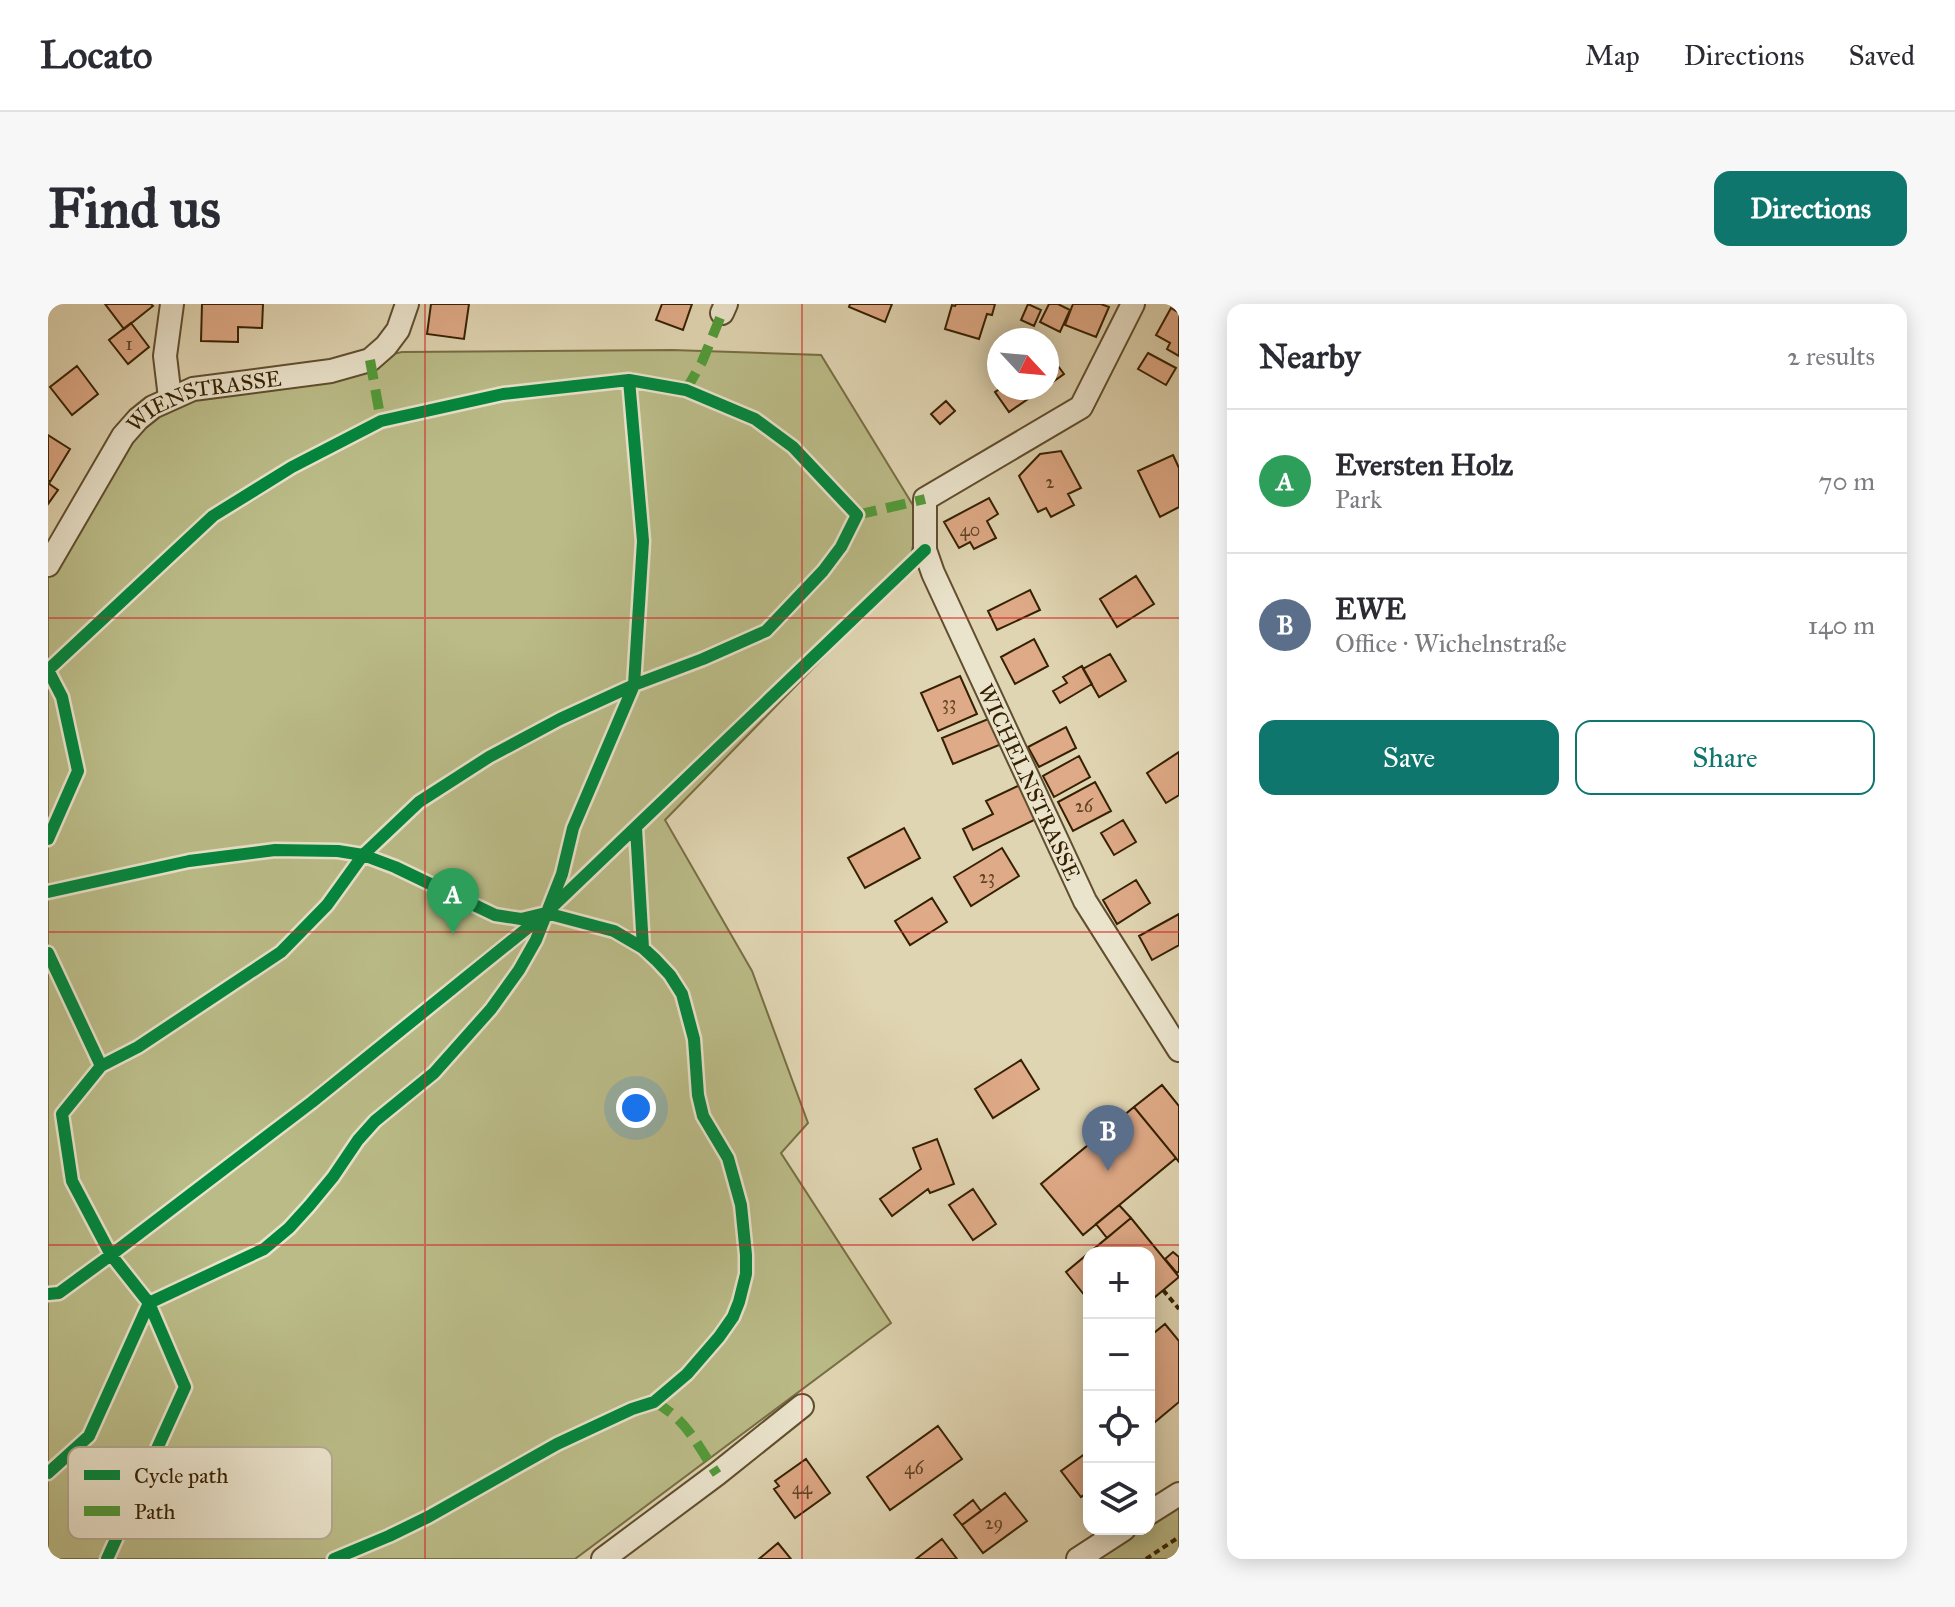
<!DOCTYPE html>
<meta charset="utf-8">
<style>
:root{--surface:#fff;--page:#f7f7f7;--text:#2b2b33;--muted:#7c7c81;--line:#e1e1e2;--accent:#0f766e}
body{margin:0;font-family:"IM FELL Great Primer",serif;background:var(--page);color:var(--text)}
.controls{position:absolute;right:24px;bottom:24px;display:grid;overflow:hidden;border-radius:16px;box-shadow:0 4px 20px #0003}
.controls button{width:72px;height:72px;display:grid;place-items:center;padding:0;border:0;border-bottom:2px solid var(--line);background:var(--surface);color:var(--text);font:40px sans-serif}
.compass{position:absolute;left:939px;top:24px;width:72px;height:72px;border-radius:50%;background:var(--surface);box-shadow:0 4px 20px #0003;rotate:116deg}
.you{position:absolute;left:588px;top:804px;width:28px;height:28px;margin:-20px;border:6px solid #fff;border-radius:50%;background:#1a73e8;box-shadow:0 0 0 12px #1a73e833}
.badge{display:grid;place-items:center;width:52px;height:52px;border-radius:50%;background:var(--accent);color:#fff;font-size:26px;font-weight:700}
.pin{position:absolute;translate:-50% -66px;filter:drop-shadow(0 2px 4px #0008)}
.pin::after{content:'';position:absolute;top:42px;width:28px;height:24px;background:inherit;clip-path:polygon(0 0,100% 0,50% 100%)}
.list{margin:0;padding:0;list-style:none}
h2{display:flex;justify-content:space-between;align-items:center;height:104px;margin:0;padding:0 32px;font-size:34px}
h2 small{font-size:26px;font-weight:400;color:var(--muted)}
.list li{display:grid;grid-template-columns:52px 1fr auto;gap:24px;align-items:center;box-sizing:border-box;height:144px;padding:0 32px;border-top:2px solid var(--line)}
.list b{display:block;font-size:30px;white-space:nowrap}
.list p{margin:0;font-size:26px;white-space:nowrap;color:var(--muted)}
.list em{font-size:26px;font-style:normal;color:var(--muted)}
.actions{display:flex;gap:16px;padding:24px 32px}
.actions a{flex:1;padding:18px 0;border:2px solid var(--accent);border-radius:16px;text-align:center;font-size:28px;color:var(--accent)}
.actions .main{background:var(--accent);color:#fff}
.icon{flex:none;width:44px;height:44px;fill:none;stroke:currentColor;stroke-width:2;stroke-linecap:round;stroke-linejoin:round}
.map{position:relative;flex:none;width:1131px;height:1255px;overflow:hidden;border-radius:16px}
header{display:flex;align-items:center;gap:48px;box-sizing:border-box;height:112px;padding:0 40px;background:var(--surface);border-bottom:2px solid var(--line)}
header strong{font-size:38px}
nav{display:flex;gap:44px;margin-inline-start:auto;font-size:28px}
.intro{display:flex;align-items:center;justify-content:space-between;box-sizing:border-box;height:192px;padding:0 48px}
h1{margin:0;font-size:56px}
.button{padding:20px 36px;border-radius:16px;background:var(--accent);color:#fff;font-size:28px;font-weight:700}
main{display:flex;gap:48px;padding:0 48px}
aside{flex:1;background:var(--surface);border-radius:16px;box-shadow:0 4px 20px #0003}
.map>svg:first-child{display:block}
.green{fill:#babb87;stroke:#786e44;stroke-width:2}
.building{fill:#dfaa87;stroke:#352102;stroke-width:2}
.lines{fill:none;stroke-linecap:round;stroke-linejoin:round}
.street-casing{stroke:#604e2e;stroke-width:26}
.path{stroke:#352102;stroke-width:4;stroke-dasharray:6 4;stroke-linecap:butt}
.street{stroke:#ebe4cd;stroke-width:22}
.quiet{stroke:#519b39;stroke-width:10;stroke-dasharray:20 10;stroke-linecap:butt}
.cycleway-casing{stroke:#ebe4cd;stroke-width:17}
.cycleway{stroke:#00873e;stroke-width:12}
.grid{fill:none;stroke:#d62828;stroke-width:2;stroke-opacity:0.55}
.labels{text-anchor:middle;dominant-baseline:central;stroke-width:6;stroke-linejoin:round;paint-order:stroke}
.number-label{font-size:18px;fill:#604323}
.street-label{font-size:22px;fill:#352102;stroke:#ebe4cd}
.key{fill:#ebe4cd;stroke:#b4aa90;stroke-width:2}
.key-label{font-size:22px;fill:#352102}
</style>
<header>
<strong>Locato</strong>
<nav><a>Map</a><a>Directions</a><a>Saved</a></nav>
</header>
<div class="intro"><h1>Find us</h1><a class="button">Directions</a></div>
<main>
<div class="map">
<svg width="1131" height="1255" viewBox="0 0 1131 1255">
<rect width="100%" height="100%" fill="#e0d5b2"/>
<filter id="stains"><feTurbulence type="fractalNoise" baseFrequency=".0025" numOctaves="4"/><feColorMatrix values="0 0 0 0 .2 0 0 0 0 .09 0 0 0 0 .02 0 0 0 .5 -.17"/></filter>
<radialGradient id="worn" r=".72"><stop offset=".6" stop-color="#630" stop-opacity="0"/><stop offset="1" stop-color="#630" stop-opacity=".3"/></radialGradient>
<path class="green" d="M624,46L773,51L871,211L860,267L617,516L704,667L760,819L733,849L843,1019L527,1255H0V261L105,103L354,48Z
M1131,1190V1255H1030L1076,1225H1101V1209Z"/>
<path class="building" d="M57,0H103L105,2L76,25Z
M154,0H215L214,24L190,23V38L153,37Z
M383,0H421L416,35L379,30Z
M614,0H644L635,26L608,16Z
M802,0H844L837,18L801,3Z
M908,0H947L944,11L939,10L931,35L897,25L904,1L907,2Z
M980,0L993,6L986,22L973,16Z
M1001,0H1010L1022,6L1012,28L992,18Z
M1025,0H1053L1061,3L1048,33L1017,21Z
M1123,4L1131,9V52L1119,45L1122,39L1108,31Z
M83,19L101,43L80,60L61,36Z
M1100,49L1128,64L1118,81L1090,65Z
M1001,50L1016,70L999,82V51Z
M29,62L50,90L24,111L2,83Z
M953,84H996L961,108L947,88Z
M898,97L907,107L892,120L883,110Z
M0,131L22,145L2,178L0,176Z
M1013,147L1033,184L1020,190L1026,201L1003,213L998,204L990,208L971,172L992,150Z
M1125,151L1131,164V203L1112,213L1090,167Z
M0,179L10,186L0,200Z
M941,194L950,210L939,217L948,234L926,245L922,238L911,244L896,218Z
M1088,272L1106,300L1069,323L1052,295Z
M982,286L992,306L949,326L940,307Z
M986,335L1000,362L967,380L953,353Z
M1062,350L1078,377L1051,393L1035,365Z
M1034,362L1044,380L1012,399L1005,387L1019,379L1015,373Z
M912,372L929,410L890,427L873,389Z
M945,413L956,439L905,460L894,434Z
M1018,423L1028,444L991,463L980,443Z
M1131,448V491L1118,499L1099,469Z
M1031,452L1042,473L1006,493L995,472Z
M1047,478L1063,507L1025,527L1010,498Z
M972,481L988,515L925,546L915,525L945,510L938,497Z
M1075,516L1088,538L1066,551L1053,529Z
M856,524L872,554L817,584L800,554Z
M954,544L971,572L923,602L906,573Z
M1088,576L1102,599L1069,620L1055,596Z
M884,594L899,618L862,641L847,617Z
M1131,610V641L1104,656L1091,632Z
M973,756L991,785L945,814L927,785Z
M1114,781L1131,802V858L1086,803Z
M1086,803L1128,854L1035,931L993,880Z
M889,835L906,880L882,889L880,885L844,912L832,895L873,865L865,844Z
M925,885L948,920L925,936L901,901Z
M1071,901L1083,914L1059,934L1048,920Z
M1083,914L1131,973L1101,998V949H1041V997L1018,968Z
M1125,948L1131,953V967L1129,969L1117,955Z
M1117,1020L1131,1037V1098L1101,1123V1033Z
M890,1122L914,1155L842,1206L819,1173Z
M1041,1147V1187L1033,1193L1013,1167Z
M758,1155L782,1189L747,1214L726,1185L731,1182L727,1177Z
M957,1189L979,1217L935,1249L914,1221Z
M925,1196L933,1207L914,1221L906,1211Z
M894,1235L909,1255H868Z
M730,1239L743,1255H711Z"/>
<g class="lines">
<defs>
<g id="street">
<path id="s1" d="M1085,0L1033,103L877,195V246L885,269L1037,597L1131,746"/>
<path d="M674,9L678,0"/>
<path d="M122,94L117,52L124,0"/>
<path id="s2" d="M0,261L75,132L90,115L105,103L145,85L283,67L322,56L338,42L350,26L359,0"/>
<path d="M1101,1209L1131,1190"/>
<path d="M555,1255L669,1170L754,1102"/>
<path d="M1030,1255L1076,1225"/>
</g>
</defs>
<use href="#street" class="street-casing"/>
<path class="path" d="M1115,986L1131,1005
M1098,1255L1131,1233"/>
<use href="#street" class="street"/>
<path class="quiet" d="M322,56L333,117
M638,86L654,58L674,9
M809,211L877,195
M606,1098C638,1114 649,1141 669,1170"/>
<defs>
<path id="cycleway" d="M0,366L165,212L244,163L333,117L455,90L581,76L638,86L707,115L745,143L809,211L793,243L775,267L718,327L655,355L586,381L525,524L514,570L488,636L471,666L443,705L386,769L327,817L310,836L285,873L261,902L241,924L216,945L101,999L41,1132L0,1169
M0,366L14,393L30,467L0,535
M588,524L595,644
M0,588L141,557L227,546L290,547L315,551L347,563L447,611L473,615L498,609L566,627L595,644L608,656L622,671L634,690L646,735L650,791L655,812L680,854L693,901L698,951V970L691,998L685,1013L671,1033L639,1070L606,1098L584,1105L509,1140L380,1213L341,1232L286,1255
M0,649L53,762L14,810L24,877L63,951L11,989L0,990
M53,762L90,743L233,648L279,601L315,551L371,498L441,453L512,415L586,381L595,237L581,76
M59,1255L137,1083L101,999L63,951L264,798L498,609L877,246"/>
</defs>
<use href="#cycleway" class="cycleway-casing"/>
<use href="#cycleway" class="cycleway"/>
</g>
<path class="grid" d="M377,0V1255M754,0V1255M0,314H1131M0,628H1131M0,941H1131"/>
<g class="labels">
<g class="number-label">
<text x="81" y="40">1</text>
<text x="1002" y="178">2</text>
<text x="922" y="226">40</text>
<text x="901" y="399">33</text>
<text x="1036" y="502">26</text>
<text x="939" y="573">23</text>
<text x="866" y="1164">46</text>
<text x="754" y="1184">44</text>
<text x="946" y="1219">29</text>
</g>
<g class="street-label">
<text stroke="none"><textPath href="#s2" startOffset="242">WIENSTRASSE</textPath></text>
<text stroke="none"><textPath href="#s1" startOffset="602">WICHELNSTRASSE</textPath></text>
</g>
</g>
<rect x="20" y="1143" width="264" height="92" rx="12" class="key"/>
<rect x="36" y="1166" width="36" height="10" fill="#00873e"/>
<rect x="36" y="1202" width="36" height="10" fill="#519b39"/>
<g class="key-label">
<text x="86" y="1179">Cycle path</text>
<text x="86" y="1215">Path</text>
</g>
<rect width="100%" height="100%" filter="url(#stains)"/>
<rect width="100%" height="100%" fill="url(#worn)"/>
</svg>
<div class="controls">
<button>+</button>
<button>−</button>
<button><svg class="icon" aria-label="locate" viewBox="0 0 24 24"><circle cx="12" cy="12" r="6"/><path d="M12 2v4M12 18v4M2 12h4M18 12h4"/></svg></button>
<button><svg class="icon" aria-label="layers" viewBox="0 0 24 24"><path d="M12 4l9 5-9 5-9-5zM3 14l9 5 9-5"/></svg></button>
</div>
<svg class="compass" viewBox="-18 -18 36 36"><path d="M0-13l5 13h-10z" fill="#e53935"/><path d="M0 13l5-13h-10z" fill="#7c7c81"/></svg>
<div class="you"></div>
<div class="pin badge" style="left:405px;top:630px;background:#2e9e5b">A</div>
<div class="pin badge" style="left:1060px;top:867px;background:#5c6f8a">B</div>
</div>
<aside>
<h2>Nearby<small>2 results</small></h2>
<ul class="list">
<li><span class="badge" style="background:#2e9e5b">A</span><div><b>Eversten Holz</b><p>Park</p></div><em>70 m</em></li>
<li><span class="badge" style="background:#5c6f8a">B</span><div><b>EWE</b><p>Office · Wichelnstraße</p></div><em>140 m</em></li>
</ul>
<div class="actions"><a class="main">Save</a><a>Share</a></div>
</aside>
</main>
